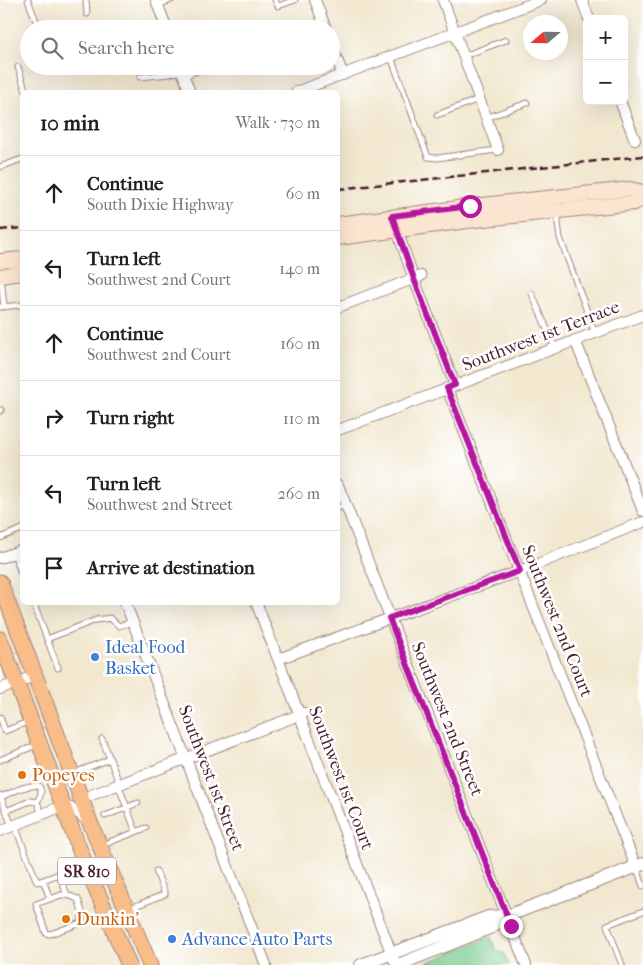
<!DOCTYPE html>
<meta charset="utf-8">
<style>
:root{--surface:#fff;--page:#f2f2f2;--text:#202124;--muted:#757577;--line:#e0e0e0}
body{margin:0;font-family:"IM FELL French Canon",serif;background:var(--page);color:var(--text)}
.controls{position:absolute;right:15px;top:15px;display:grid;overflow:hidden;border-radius:8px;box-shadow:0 5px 20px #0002}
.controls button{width:45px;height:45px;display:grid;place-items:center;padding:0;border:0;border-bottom:1px solid var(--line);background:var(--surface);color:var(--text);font:25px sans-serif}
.compass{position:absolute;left:523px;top:15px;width:45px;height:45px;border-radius:50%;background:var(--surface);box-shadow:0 5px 20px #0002;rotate:250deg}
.stop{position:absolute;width:15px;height:15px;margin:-11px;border:4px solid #b5179e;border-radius:50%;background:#fff}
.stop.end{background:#b5179e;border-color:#fff;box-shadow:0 1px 5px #0008}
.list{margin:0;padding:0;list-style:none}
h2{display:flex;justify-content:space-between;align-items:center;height:65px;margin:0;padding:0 20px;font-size:21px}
h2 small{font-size:16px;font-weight:400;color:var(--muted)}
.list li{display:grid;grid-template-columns:32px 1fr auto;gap:15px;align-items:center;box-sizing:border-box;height:75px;padding:0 20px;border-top:1px solid var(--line)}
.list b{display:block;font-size:19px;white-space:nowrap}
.list p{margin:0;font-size:16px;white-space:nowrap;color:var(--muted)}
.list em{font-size:16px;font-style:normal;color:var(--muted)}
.icon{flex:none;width:28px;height:28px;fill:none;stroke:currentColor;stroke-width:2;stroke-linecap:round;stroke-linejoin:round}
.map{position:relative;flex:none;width:643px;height:965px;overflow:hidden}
.search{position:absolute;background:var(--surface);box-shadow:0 5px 20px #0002;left:20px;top:20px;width:320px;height:55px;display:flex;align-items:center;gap:12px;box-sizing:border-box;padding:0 18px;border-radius:28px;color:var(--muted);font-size:19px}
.panel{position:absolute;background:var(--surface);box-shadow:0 5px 20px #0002;left:20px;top:90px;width:320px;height:515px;border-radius:8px}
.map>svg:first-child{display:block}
.green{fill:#78ca8c;stroke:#61745c}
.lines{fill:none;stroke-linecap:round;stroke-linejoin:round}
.service-casing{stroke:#9e847e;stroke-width:7}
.minor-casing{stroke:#9e847e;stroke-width:12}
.tertiary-casing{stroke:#9e847e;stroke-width:14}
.secondary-casing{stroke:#9e847e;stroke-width:16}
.primary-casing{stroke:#9e847e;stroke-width:17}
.service{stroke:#fff;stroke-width:5}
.minor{stroke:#fff;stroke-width:10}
.tertiary{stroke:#fff;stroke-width:12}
.secondary{stroke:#fce5d0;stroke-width:14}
.primary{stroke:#f8bd89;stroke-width:15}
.rail{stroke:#4a1f2b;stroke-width:2.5;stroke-dasharray:8 4;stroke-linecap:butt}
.route{stroke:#b5179e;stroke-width:6}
.shop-dot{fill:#3f7fe0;stroke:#fff;stroke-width:2}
.food-dot{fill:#e8710a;stroke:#fff;stroke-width:2}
.labels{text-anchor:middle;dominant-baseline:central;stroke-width:5;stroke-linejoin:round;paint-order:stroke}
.shield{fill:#fff;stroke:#80626b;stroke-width:1}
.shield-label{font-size:16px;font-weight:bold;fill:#4a1f2b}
.street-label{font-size:18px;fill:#4a1f2b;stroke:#fff}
.shop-label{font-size:18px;fill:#366cbe;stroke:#fff;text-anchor:start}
.food-label{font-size:18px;fill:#c56008;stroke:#fff;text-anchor:start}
</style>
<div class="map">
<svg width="643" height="965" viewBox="0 0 643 965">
<rect width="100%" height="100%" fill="#fff"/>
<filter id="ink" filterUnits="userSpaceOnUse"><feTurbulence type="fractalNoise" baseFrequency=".02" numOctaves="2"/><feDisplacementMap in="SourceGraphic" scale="10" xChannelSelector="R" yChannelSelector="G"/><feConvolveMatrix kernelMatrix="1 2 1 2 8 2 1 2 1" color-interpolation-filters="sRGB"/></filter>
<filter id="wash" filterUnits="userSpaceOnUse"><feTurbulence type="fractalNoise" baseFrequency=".0096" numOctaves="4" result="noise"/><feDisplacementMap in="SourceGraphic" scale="20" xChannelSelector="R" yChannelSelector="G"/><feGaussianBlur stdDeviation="1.12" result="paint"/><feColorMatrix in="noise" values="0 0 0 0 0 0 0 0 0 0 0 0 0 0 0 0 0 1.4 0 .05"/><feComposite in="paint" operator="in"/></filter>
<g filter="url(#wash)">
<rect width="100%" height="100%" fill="#f2e8d0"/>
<path class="green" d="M491,937L496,950L504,953L509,965H420Z"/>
</g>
<g filter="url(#ink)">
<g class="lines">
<defs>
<path id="service" d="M28,0L39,29
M86,0L87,14
M275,0L278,6L295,0
M158,5L171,0
M208,29L229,21
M464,56L506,40
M391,57L428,157L437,158L497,150
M18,67L26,92
M184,76L211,66
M140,77L169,74L181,71
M437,115L479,99
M486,118L527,103
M0,167L22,159
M559,212L558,223L560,238L595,333
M1,277L4,307
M532,294L555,348
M0,307L22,305
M0,411L1,410
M338,508L346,505
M0,538L22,529
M14,553L22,576
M33,602L58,668
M47,639L96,620L110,618L119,626L132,622
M0,717L5,731L30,721
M102,739L110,759
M0,760L39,744
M74,773L110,759L119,783
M118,784L136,832
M0,795L12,826
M1,797C13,792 26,784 39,786C43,793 40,796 37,802L42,814
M6,811L30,801L37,802
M105,816L138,803
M15,826L37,882L43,880L50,899
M102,845L146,828
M637,868L643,886
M43,880L59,874L67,895
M61,895H67L78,899C81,908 84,914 81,923L50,934L46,933L36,904Z
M128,909L165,894L156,871
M622,965L607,925L643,911"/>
<path id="minor" d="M156,0L167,29
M315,0L326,29
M443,0L498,150
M582,0L589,19
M331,44L343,75
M180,66L190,92
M296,92L541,0
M620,101L635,140
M392,216L414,279L455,385
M338,307L421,276
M575,340L643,511
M447,388L636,867
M338,430L643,315
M338,485L526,965
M0,558L22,550
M125,602L266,965
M256,602L396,965
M278,659L520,571L643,522
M0,689L34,676
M81,799L304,713
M0,831L63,806C74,807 79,814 87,821"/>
<path id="tertiary" d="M361,965L488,917L507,916L643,864
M398,965L492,927L507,916"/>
<path id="secondary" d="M338,224L473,206L630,189L643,192
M338,238L475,220L634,203L643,199
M0,261L22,259
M0,276L22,273"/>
<path id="primary" d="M0,582L91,825L150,965
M0,639L85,864L129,965"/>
</defs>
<use href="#service" class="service-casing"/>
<use href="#minor" class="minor-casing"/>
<use href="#tertiary" class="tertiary-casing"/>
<use href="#secondary" class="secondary-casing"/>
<use href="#primary" class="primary-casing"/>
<use href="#service" class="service"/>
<use href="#minor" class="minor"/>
<use href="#tertiary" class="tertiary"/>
<use href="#secondary" class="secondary"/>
<use href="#primary" class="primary"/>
<path class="rail" d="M338,189L643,156
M0,230L22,228"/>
</g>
</g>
<g class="lines" filter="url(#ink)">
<path class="route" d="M470,206L392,216L414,279L455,385L447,388L520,571L389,618L511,926"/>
</g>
<g class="shop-dot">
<circle cx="95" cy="657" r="5"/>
<circle cx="172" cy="939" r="5"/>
</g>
<g class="food-dot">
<circle cx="22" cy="775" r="5"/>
<circle cx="66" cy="919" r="5"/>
</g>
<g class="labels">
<rect class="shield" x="58" y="857.5" width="58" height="27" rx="4"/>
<g class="shield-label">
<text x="87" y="871">SR 810</text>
</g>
<g class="street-label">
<text transform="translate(541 336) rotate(-21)">Southwest 1st Terrace</text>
<text transform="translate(557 621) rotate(68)">Southwest 2nd Court</text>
<text transform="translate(447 719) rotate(68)">Southwest 2nd Street</text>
<text transform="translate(211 778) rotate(69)">Southwest 1st Street</text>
<text transform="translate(341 778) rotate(69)">Southwest 1st Court</text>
</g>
<g class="shop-label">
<text x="105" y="647">Ideal Food<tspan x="105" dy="21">Basket</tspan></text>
<text x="182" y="939">Advance Auto Parts</text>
</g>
<g class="food-label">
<text x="32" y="775">Popeyes</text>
<text x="76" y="919">Dunkin'</text>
</g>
</g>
</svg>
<div class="controls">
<button>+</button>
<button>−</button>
</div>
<svg class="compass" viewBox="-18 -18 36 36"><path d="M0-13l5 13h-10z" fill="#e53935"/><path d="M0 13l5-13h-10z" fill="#757577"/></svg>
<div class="stop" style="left:470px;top:206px"></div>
<div class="stop end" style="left:511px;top:926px"></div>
<div class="search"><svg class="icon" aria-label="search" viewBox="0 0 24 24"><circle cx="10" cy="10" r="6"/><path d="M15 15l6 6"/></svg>Search here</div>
<section class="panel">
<h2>10 min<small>Walk · 730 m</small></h2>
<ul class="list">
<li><svg class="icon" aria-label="ahead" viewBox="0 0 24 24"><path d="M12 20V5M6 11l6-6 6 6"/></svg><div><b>Continue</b><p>South Dixie Highway</p></div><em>60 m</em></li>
<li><svg class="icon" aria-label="left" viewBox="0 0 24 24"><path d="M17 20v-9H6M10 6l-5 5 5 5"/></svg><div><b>Turn left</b><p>Southwest 2nd Court</p></div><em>140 m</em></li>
<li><svg class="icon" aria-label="ahead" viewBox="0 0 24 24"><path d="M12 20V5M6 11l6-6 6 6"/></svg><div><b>Continue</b><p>Southwest 2nd Court</p></div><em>160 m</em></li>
<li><svg class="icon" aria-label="right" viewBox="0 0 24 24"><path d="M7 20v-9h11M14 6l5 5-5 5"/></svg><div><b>Turn right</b></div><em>110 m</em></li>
<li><svg class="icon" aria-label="left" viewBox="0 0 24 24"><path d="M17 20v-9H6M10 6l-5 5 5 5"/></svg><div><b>Turn left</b><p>Southwest 2nd Street</p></div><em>260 m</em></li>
<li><svg class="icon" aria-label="arrive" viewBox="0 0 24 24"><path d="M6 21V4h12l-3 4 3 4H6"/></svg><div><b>Arrive at destination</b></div></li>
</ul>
</section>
</div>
